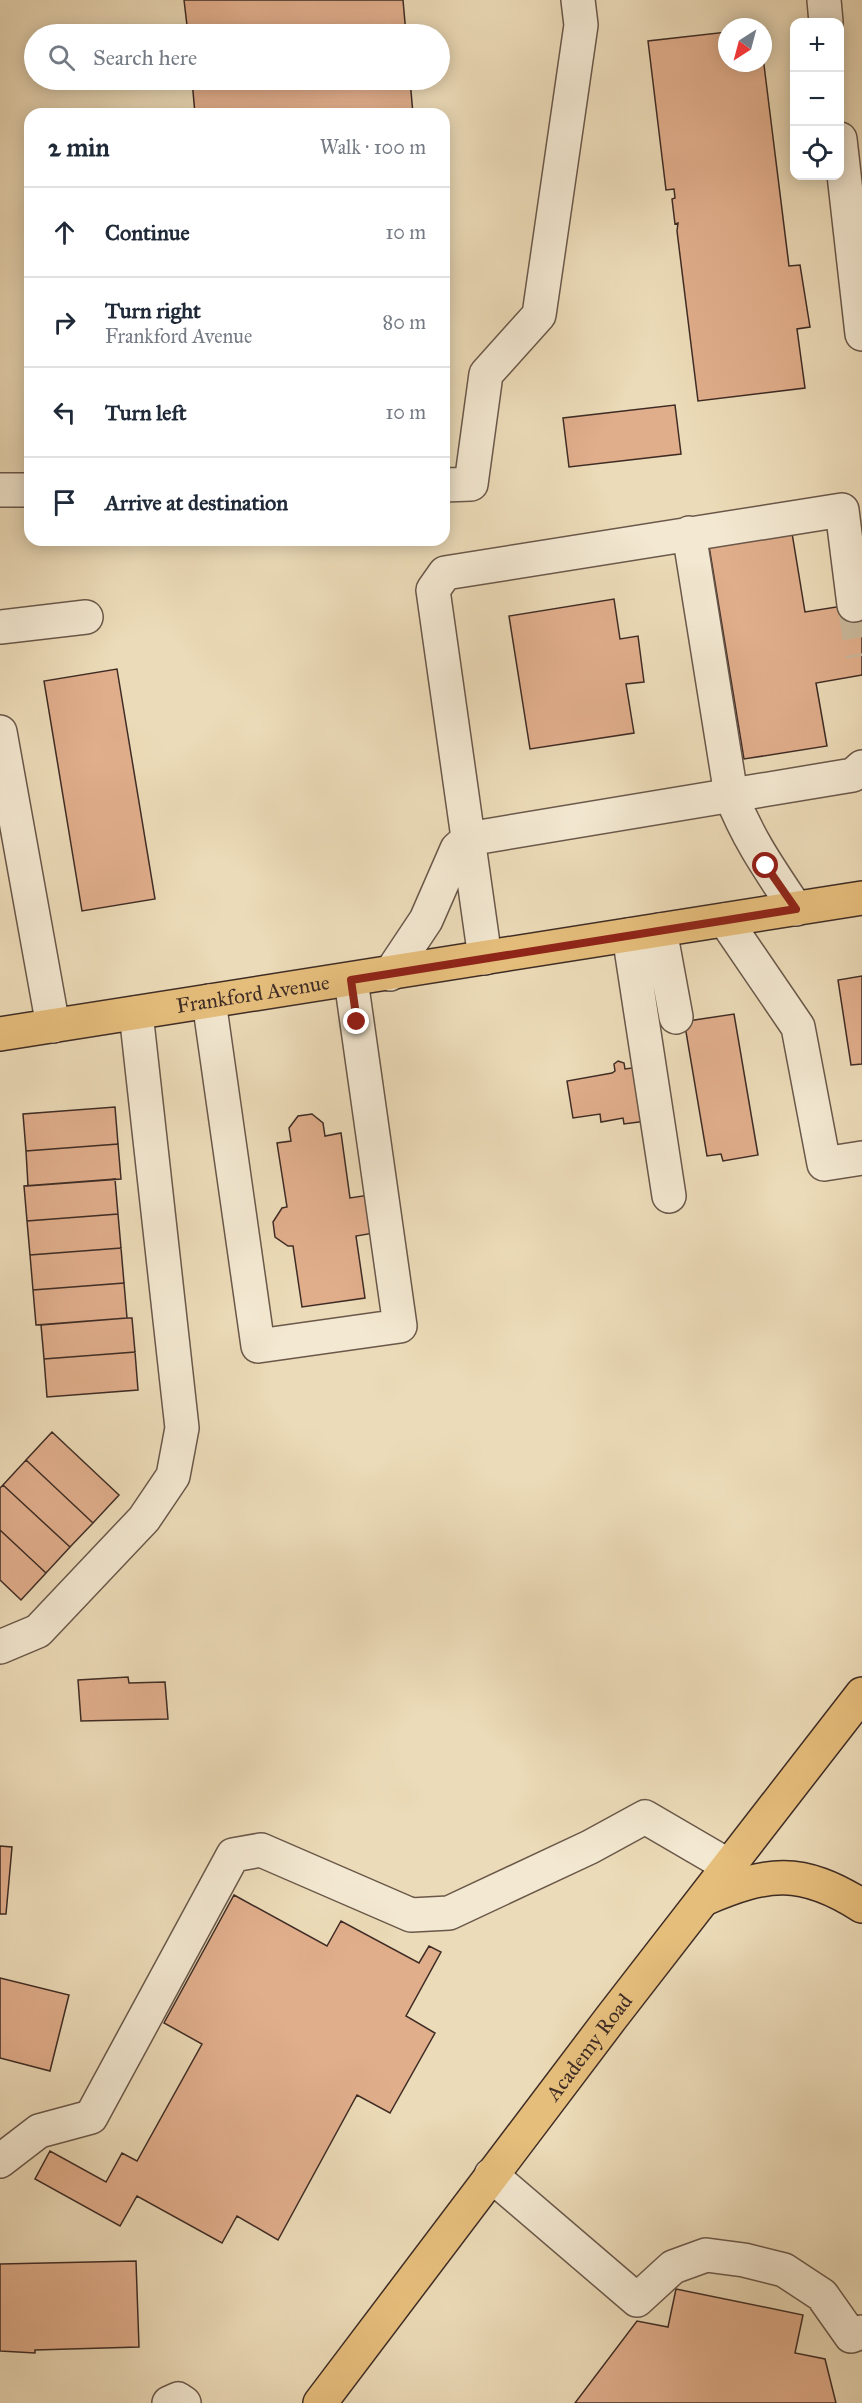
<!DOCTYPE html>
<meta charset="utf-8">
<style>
:root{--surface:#fff;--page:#f2f2f3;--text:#1f2937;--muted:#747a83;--line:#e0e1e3}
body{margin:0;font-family:"IM FELL Great Primer",serif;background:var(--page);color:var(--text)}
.controls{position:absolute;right:18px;top:18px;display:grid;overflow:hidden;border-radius:12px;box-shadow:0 3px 15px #0003}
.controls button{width:54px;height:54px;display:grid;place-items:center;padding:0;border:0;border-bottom:2px solid var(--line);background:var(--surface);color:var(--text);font:30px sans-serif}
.compass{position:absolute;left:718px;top:18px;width:54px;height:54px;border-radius:50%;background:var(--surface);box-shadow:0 3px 15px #0003;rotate:216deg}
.stop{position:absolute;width:18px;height:18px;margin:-14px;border:4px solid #8f2418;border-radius:50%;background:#fff}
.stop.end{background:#8f2418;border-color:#fff;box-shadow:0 2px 6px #0008}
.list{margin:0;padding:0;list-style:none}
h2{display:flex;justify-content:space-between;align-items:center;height:78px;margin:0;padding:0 24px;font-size:26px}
h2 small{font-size:20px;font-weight:400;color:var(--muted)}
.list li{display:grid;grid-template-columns:39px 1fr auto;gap:18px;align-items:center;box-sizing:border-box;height:90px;padding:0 24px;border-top:2px solid var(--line)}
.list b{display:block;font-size:22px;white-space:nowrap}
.list p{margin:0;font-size:20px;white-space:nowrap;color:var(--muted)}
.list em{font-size:20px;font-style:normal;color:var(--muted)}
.icon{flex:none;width:33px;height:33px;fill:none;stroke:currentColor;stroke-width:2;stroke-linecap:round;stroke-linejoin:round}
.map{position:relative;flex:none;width:862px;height:2403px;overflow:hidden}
.search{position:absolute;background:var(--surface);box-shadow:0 3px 15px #0003;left:24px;top:24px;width:426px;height:66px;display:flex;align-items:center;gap:15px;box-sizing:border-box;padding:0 21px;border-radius:33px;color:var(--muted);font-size:22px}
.panel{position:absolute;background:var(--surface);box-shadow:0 3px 15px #0003;left:24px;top:108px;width:426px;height:438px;border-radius:18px}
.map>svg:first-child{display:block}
.building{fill:#e1ae8c;stroke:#3e2c25;stroke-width:1.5}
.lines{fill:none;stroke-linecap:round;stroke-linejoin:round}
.minor-tunnel{stroke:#c9b89b;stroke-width:33;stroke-dasharray:33 16;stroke-linecap:butt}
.minor-casing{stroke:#6a584a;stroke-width:36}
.major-casing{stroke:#3e2c25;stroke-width:36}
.minor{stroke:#f3e8d1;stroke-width:33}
.major{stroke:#e6be7c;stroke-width:33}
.route{stroke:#8f2418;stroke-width:8}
.labels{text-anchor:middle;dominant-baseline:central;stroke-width:4.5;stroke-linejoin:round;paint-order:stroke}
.street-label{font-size:21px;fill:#3e2c25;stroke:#f3e8d1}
</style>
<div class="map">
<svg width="862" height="2403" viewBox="0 0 862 2403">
<rect width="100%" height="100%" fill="#ecdbb8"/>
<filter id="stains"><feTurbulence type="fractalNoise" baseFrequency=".00333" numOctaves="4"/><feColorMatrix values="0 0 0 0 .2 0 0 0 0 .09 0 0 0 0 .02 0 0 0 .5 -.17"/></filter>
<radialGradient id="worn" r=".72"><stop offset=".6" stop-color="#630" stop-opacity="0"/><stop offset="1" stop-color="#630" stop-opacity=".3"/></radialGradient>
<path class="building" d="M184,0H403L406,34H188Z
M727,32V63H763V57L789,266L800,265L810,327L797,329L805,388L698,401L677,231L678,223L675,224L672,199L675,198L674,189L666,190L648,41Z
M192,80H410L413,114H195Z
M675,405L681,454L569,467L563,418Z
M792,533L805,612L862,603V675L816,683L827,746L744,759L709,546Z
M614,599L620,639L638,636L644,682L626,684L634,733L530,749L509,616Z
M117,669L155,899L82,911L44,681Z
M862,976V1064L851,1065L838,980Z
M734,1014L758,1155L723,1161L721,1154L707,1156L685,1026L688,1021Z
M618,1061L624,1063L625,1069L639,1067L646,1121L624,1124L623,1118L601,1122L600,1114L573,1118L567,1081L612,1073L615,1071L614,1064Z
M115,1107L118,1144L26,1151L23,1114Z
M312,1114L323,1123L325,1136L341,1133L350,1198L369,1195L374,1233L356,1236L365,1298L302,1307L293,1246H288L275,1237L273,1222L282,1208L287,1207L277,1143L291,1141L289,1128L298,1116Z
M118,1144L121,1179L28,1186L26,1151Z
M115,1179L118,1214L27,1221L24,1186Z
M118,1214L121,1248L30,1255L27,1221Z
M121,1248L124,1283L33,1290L30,1255Z
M124,1283L127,1318L36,1325L33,1290Z
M127,1318H132L135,1352L44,1359L41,1325Z
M135,1352L138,1390L47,1397L44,1359Z
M52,1432L119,1495L93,1523L26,1460Z
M26,1460L93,1523L70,1547L3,1485Z
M3,1485L70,1547L46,1573L0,1530V1488Z
M0,1530L46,1573L21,1600L0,1580Z
M128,1677L129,1683L165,1682L168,1719L81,1721L78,1680Z
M0,1846L12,1847L6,1914H0Z
M234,1895L327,1946L341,1921L419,1963L429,1946L441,1952L406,2016L435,2033L390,2113L357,2095L278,2240L237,2216L222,2243L137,2196L120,2226L35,2179L50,2151L106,2182L122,2153L137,2161L202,2044L164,2023Z
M0,1978L69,1995L50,2071L0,2058Z
M136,2261L139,2347L35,2350V2353L0,2351V2264Z
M676,2289L803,2315L795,2353L825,2359L836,2403H575L637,2321L668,2327Z"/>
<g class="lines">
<path class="minor-tunnel" d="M854,605L862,656"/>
<defs>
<path id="minor" d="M824,0L826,22
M840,139L862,334
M444,485L471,484L486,374L539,315L581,25L578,0
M0,490H30
M689,533L731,795C748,839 770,870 796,909
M0,627L86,617
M0,732L53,1026
M725,920L798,1027L824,1164L862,1158
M660,930L676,1017
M629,935L669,1196
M485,958L433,590L445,573L842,510L854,605
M390,974L426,920L457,849L468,839L853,775L862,767
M209,1001L258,1346L400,1326L351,980
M0,1647L38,1631L144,1519L173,1476L182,1428L136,1013
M0,2161L39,2131L91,2117L233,1855L261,1850L411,1915L449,1913L590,1847L645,1817L729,1866
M491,2175L637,2300L673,2267L706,2255L744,2260L784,2270L822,2295L851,2336L862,2332
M169,2403L178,2399L184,2403"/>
<g id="major">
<path id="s1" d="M0,1034L862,898"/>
<path d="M704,1899C767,1872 801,1867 862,1906"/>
<path id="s2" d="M320,2403L611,2018L862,1694"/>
</g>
</defs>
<use href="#minor" class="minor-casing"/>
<use href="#major" class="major-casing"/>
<use href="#minor" class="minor"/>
<use href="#major" class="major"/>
</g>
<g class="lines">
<path class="route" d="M357,1022L351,980L796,909L766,866"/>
</g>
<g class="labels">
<g class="street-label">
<text stroke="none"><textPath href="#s1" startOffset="256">Frankford Avenue</textPath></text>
<text stroke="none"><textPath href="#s2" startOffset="446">Academy Road</textPath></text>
</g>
</g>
<rect width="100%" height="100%" filter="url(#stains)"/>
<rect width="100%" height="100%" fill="url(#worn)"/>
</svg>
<div class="controls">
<button>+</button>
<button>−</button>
<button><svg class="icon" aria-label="locate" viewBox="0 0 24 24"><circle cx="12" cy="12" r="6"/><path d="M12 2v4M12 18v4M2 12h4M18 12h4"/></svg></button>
</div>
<svg class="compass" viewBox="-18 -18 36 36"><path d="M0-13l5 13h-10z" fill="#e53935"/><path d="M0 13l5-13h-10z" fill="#747a83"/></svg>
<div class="stop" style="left:766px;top:866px"></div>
<div class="stop end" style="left:357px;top:1022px"></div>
<div class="search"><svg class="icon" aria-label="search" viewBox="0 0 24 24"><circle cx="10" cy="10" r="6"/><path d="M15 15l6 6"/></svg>Search here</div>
<section class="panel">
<h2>2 min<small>Walk · 100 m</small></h2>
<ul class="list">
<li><svg class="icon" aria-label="ahead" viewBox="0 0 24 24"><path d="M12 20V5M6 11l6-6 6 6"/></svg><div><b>Continue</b></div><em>10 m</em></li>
<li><svg class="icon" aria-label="right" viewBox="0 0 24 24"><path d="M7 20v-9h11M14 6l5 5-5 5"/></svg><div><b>Turn right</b><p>Frankford Avenue</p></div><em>80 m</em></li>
<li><svg class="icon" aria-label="left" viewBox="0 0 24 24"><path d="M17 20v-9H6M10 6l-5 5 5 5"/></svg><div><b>Turn left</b></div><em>10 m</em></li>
<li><svg class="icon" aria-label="arrive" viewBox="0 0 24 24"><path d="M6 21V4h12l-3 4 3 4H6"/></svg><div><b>Arrive at destination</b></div></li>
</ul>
</section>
</div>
